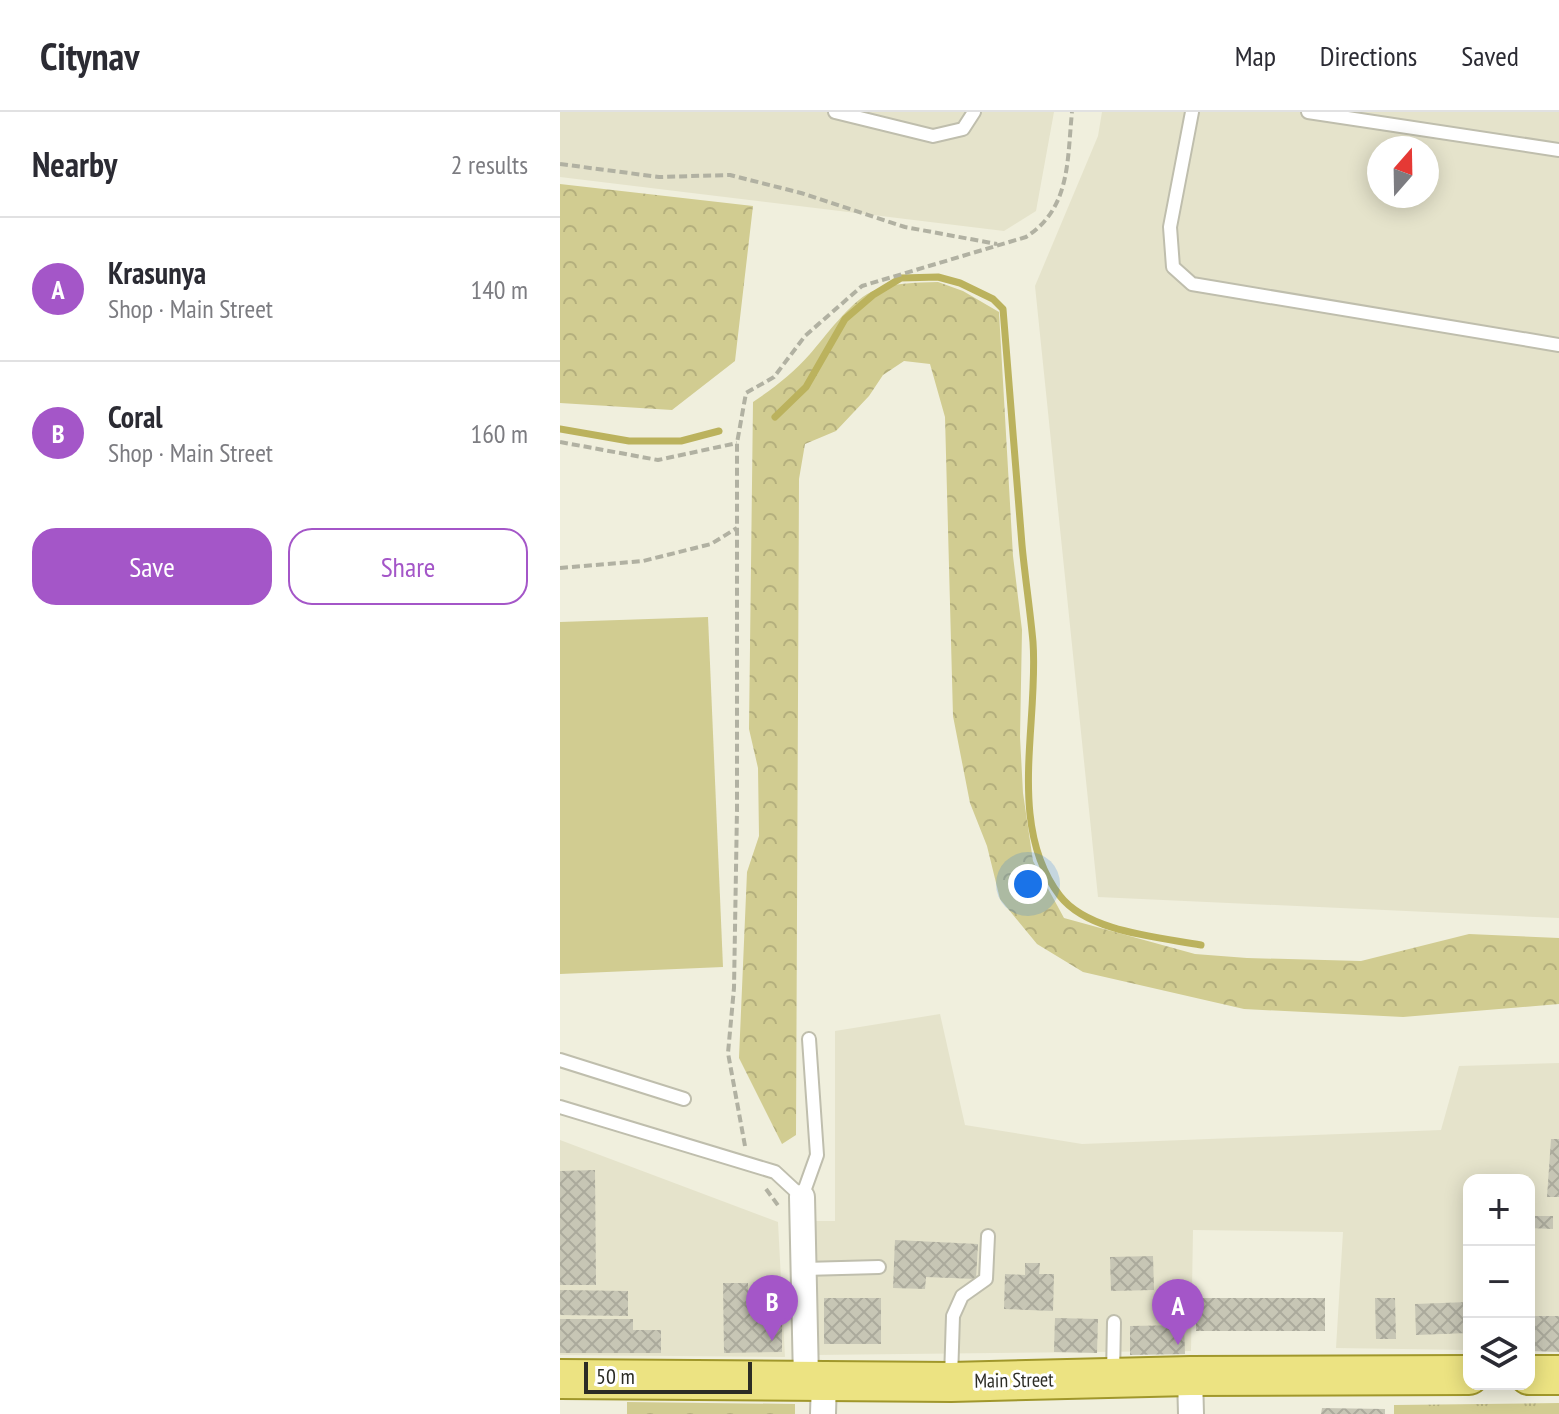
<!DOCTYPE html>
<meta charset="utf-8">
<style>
:root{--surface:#fff;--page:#f7f7f7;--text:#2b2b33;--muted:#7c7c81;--line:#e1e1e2;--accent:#a456c8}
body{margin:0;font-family:"PT Sans Narrow",sans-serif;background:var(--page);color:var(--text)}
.controls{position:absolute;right:24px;bottom:24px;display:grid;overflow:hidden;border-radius:16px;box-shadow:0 4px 20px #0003}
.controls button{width:72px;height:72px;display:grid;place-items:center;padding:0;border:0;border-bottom:2px solid var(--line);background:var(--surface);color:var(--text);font:40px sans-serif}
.compass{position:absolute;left:807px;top:24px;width:72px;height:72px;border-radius:50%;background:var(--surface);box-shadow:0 4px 20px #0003;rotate:20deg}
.scale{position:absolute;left:24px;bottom:20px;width:168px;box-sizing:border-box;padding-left:8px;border:4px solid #2c2c25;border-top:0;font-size:22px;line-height:28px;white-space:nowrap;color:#2c2c25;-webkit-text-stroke:6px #fff;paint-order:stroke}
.you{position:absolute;left:468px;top:772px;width:28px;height:28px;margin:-20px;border:6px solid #fff;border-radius:50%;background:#1a73e8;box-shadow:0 0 0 12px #1a73e833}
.badge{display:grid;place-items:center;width:52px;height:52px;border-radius:50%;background:var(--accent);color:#fff;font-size:26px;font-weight:700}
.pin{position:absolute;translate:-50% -66px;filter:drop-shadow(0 2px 4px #0008)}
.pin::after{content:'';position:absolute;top:42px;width:28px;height:24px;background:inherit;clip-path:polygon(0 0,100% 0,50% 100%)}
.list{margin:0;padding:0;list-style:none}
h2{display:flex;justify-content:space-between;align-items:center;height:104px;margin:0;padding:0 32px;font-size:34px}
h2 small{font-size:26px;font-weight:400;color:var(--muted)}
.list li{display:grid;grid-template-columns:52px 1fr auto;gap:24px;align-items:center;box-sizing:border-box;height:144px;padding:0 32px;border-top:2px solid var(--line)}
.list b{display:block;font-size:30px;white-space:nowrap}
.list p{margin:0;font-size:26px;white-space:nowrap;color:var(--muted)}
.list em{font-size:26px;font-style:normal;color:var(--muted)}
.actions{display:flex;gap:16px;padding:24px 32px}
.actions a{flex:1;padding:18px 0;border:2px solid var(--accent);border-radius:24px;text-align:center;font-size:28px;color:var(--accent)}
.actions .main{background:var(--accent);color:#fff}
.icon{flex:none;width:44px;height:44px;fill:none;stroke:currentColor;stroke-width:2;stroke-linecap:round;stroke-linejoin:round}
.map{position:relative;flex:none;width:999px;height:1302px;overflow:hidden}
header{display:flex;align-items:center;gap:48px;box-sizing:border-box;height:112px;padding:0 40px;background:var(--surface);border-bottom:2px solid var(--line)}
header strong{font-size:38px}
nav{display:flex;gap:44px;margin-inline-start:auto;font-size:28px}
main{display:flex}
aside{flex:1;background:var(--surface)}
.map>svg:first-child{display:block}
.built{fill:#e5e3cb;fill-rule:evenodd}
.grass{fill:url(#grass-tufts)}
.forest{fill:url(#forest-crowns)}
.pitch{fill:#d1cc91}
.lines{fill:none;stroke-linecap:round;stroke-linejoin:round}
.stream{stroke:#bbb25d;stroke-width:7}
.building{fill:url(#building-cross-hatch)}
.lane-casing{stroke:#bfbead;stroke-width:16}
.street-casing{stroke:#bfbead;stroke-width:28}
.primary-casing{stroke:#a0972b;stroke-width:42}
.path{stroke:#b1b1a2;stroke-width:4;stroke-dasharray:8 4;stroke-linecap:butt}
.lane{stroke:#fff;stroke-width:12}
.street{stroke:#fff;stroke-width:24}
.primary{stroke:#ece382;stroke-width:38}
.labels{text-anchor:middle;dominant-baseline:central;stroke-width:6;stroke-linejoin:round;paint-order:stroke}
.street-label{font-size:20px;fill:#2c2c25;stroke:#fff}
</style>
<header>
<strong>Citynav</strong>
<nav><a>Map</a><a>Directions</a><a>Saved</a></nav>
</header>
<main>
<aside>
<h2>Nearby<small>2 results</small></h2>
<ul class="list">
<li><span class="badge">A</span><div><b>Krasunya</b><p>Shop · Main Street</p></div><em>140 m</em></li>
<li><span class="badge">B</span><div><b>Coral</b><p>Shop · Main Street</p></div><em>160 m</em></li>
</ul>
<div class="actions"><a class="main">Save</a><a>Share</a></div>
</aside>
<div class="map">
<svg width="999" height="1302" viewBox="0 0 999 1302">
<defs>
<pattern id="grass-tufts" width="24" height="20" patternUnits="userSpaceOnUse" patternTransform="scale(2)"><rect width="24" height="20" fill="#d1cc91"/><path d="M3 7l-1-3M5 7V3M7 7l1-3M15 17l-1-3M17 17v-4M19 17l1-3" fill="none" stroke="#b4af7d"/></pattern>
<pattern id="forest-crowns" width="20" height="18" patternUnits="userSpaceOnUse" patternTransform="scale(2)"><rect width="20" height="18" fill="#d1cc91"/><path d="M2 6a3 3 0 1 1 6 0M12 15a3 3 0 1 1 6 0" fill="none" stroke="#b4af7d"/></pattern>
<pattern id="building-cross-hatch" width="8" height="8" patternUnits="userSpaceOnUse" patternTransform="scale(2)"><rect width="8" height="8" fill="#c7c6b5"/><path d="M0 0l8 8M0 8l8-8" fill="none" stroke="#abaa9c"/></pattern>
</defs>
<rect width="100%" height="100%" fill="#f0efdd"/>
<path class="built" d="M0,0H494L476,99L444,119L0,65Z
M542,0H999V806L538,785L475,174L538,24ZM819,36H867V84H819Z
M380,902L405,1013L522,1032L881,1018L899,954L999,951V1236L969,1237V1068H909V1238L776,1236L783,1120L633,1118L631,1239L254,1243L252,1109H275V919Z
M0,1028L218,1110L225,1245L0,1243Z"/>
<path class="grass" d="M999,1291V1302H834V1293Z"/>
<path class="forest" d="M0,72L193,94L175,249L112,298L0,291Z
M378,170L403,179L439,200L453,444L462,518L460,625L463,681L473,749L504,806L635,842L687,846L801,849L909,822L999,826V892L843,905L684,897L523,860L477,832L440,787L427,734L410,691L393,604L385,305L370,252L344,249L323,263L309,284L276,319L245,332L239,367L236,1023L222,1032L179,946L187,760L199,724L198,656L189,617L193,290C214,276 233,261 250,242C266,224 289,191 311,180C331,170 356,171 378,170Z
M67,1290L235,1292V1302H67Z"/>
<path class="pitch" d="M148,505L163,855L0,862V510Z"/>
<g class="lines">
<path class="stream" d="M215,305L246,275L285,207L313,183L341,166L378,165L400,171L433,187L443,197C450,276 455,354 462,433C465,465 470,497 473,530C479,611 446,714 500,784C528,820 598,825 641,833
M0,317L69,329H121L159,319"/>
</g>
<path class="building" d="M991,1027H999V1085H987Z
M35,1058L36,1173H0V1059Z
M969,1104H993V1117L969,1116Z
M335,1128L418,1132L416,1167L366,1165L365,1177L333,1176Z
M593,1144L594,1178L551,1179L550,1145Z
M465,1151H480L479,1162H494L493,1199L444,1197L445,1162L465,1163Z
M163,1171H188V1199L222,1198V1240L164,1241Z
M0,1178L68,1179V1204L0,1203Z
M264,1186H321V1232H264Z
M636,1186H765V1219H636Z
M815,1186H835L836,1227H816Z
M909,1190V1221L856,1223L855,1192Z
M969,1204H999V1240L969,1239Z
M495,1206L538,1207L537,1241L494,1240Z
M0,1207H73V1218H101V1241H0Z
M624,1213L625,1242L570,1243V1214Z
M762,1296L825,1297V1302H761Z"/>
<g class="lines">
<defs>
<path id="lane" d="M275,0L373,24L403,17L414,0
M632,0L610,115L613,155L632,172L999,233
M748,0L999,38
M0,948L124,987
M0,995L215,1060L242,1085L257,1043L249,927
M244,1157L319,1155
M553,1263L554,1210
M391,1266L393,1204L402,1184L426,1167L428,1124"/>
<path id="street" d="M242,1085L246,1267
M630,1264L631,1302
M263,1302L264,1268"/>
<path id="primary" d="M969,1263H999
M0,1267L391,1270L630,1264L909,1263"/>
</defs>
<use href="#lane" class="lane-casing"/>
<use href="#street" class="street-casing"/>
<use href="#primary" class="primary-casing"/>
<path class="path" d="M0,52L99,65L170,63L241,81L345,115L437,132
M0,330L98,348L177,331
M0,456L83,449L151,432L177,416
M185,1034L168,941L174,876L177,698V331L186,281L214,265L245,224L302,174L466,125C511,96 507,48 512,0
M206,1077L220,1096"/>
<use href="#lane" class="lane"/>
<use href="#street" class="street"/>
<use href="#primary" class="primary"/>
</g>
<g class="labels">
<g class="street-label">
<text transform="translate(454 1268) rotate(-1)">Main Street</text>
</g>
</g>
</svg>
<div class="controls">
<button>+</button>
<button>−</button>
<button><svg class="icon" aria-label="layers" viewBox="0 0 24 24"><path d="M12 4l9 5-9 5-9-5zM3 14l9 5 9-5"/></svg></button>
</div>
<svg class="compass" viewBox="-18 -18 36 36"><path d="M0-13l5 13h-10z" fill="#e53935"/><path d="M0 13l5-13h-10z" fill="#7c7c81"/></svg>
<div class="scale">50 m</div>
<div class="you"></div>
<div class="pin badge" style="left:618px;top:1233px">A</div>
<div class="pin badge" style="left:212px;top:1229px">B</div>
</div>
</main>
